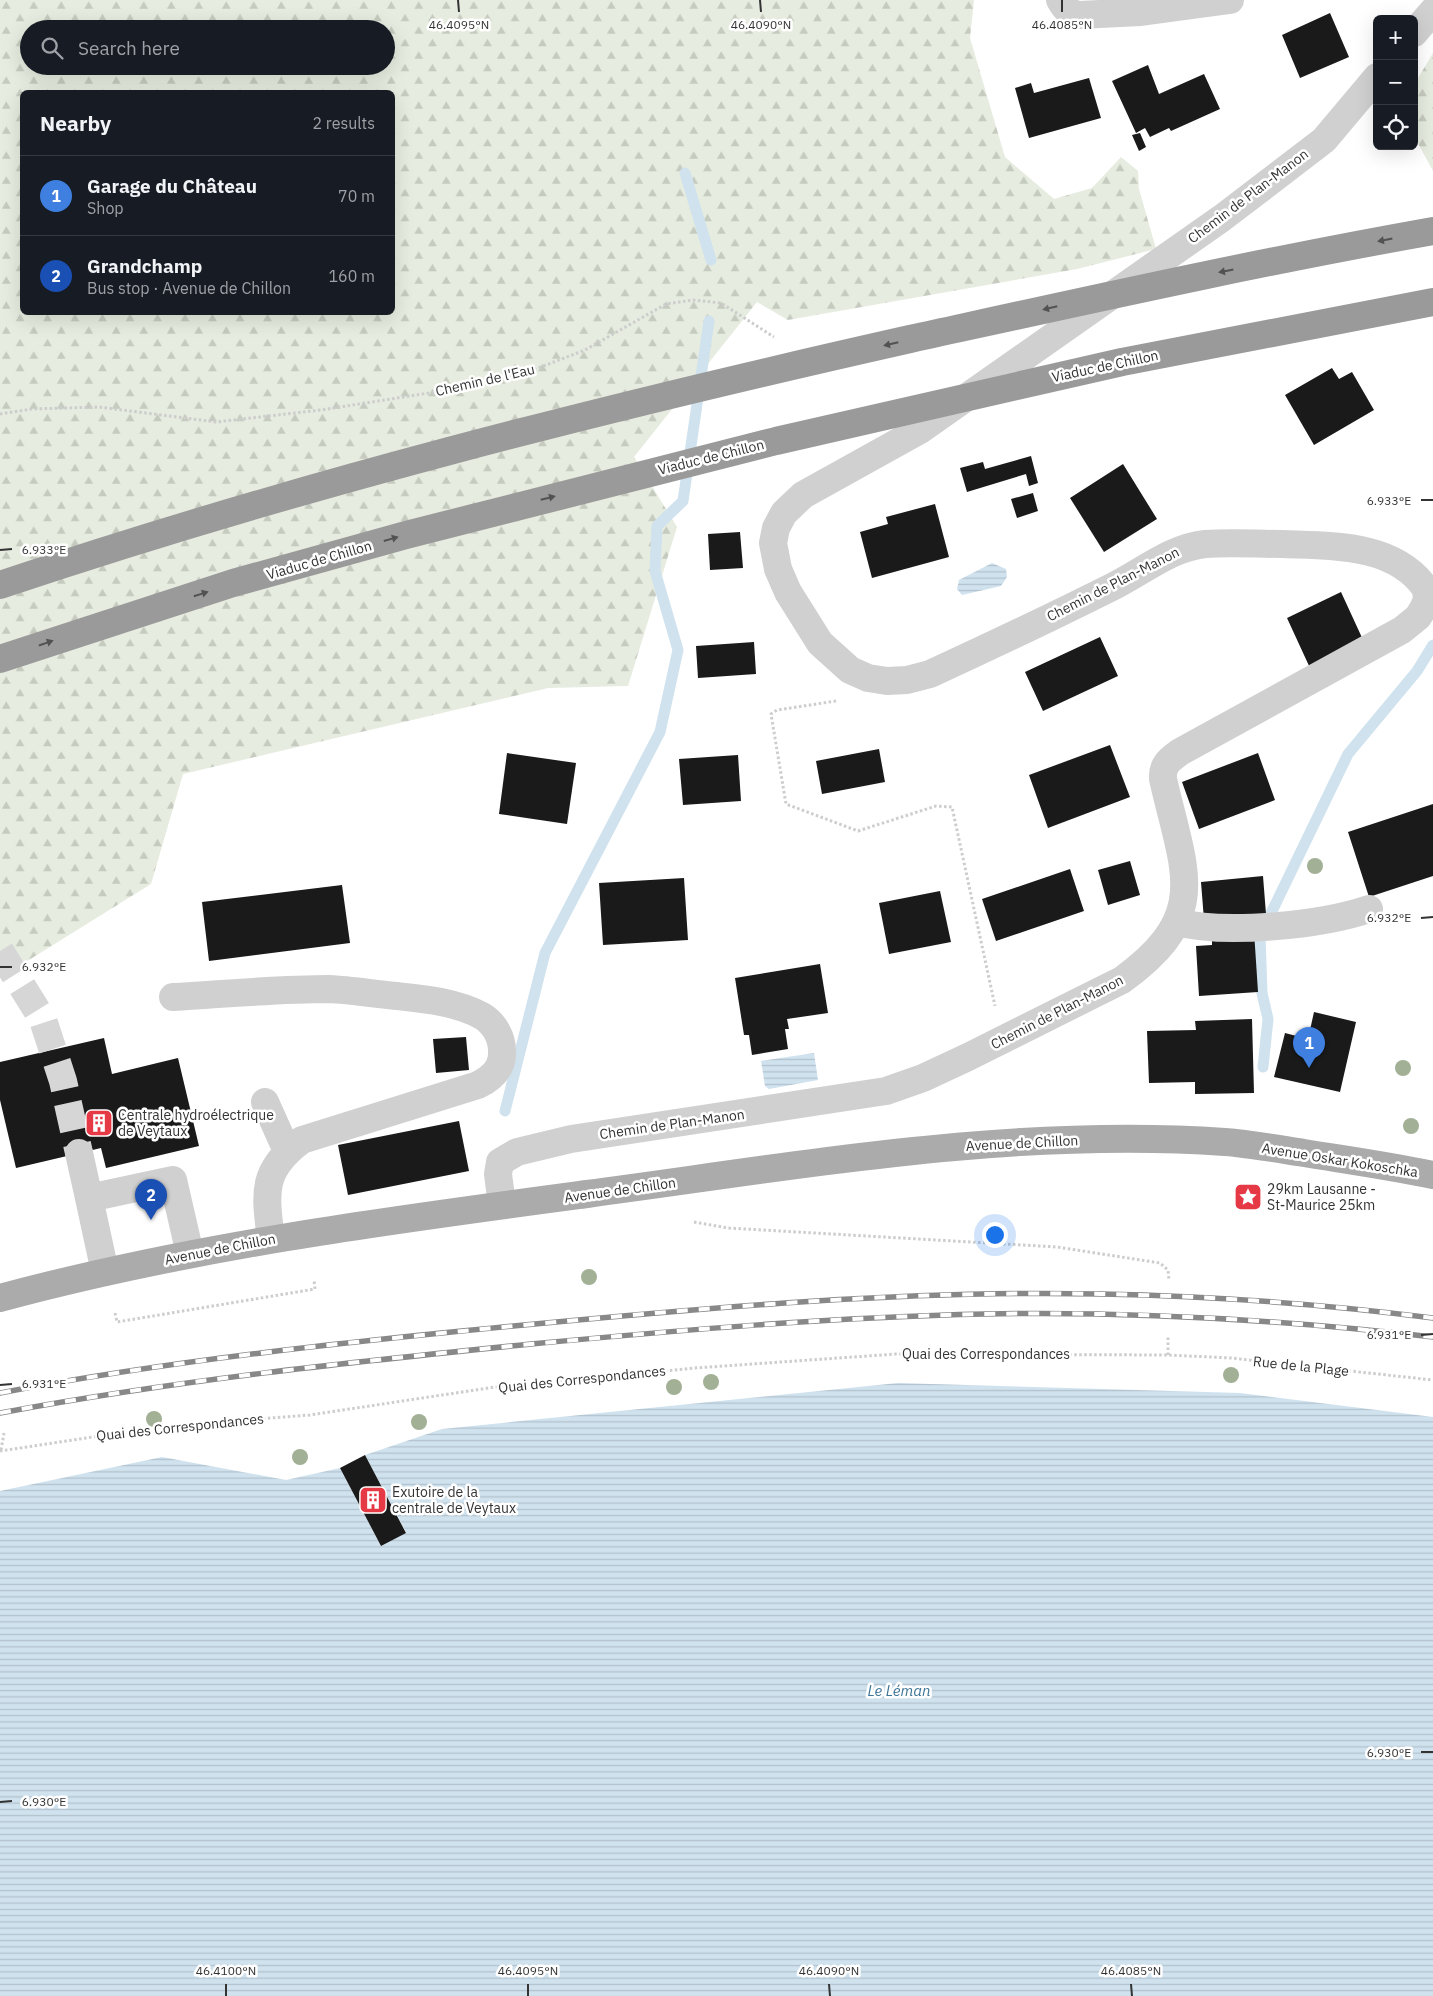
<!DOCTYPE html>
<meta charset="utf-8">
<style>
:root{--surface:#171b24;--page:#20242c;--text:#f1f3f6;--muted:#9ea1a6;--line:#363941;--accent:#7c3aed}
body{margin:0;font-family:"IBM Plex Sans",sans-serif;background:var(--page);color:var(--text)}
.controls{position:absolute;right:15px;top:15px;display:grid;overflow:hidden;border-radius:8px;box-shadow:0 5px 20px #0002}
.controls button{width:45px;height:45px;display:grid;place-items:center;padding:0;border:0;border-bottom:1px solid var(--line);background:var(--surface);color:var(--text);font:25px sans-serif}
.you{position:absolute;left:994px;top:1234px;width:18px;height:18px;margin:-12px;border:4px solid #fff;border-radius:50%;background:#1a73e8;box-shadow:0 0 0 8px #1a73e833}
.badge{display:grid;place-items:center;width:32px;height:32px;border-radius:50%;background:var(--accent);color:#fff;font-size:16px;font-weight:700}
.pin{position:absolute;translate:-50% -41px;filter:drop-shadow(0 1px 2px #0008)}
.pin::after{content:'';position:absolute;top:26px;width:18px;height:15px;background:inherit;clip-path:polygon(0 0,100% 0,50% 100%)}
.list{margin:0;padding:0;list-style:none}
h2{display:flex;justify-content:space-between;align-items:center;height:65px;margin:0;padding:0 20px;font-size:21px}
h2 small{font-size:16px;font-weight:400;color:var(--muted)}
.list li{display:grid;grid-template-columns:32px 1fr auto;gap:15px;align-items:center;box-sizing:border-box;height:80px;padding:0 20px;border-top:1px solid var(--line)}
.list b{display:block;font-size:19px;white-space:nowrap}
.list p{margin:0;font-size:16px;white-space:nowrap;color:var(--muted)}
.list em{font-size:16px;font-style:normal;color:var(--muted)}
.icon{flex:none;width:28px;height:28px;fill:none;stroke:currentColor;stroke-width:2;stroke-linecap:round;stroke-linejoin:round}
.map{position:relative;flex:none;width:1433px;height:1996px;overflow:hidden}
.search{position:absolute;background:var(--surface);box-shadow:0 5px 20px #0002;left:20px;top:20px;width:375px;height:55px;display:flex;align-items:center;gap:12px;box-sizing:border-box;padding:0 18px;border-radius:28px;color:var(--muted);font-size:19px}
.panel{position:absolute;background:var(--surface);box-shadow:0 5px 20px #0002;left:20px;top:90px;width:375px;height:225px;border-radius:8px}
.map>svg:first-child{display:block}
.forest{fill:url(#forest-firs);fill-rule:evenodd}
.water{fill:url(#water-rules)}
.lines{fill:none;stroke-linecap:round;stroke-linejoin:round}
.stream{stroke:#cfe2ee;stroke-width:11}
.building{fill:#1a1a1a}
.minor-tunnel{stroke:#d6d6d6;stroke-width:28;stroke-dasharray:28 14;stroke-linecap:butt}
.path{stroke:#cdcdcd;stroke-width:3;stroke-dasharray:2.5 2.5;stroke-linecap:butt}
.minor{stroke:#d0d0d0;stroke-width:28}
.major{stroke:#ababab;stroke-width:28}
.highway{stroke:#9a9a9a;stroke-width:28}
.rail-casing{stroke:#888;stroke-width:5.5}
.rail{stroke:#fff;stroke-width:4;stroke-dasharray:11;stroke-linecap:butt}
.tree{fill:#a2b095}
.oneway{fill:#525252}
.ticks{fill:none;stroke:#333;stroke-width:2}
.labels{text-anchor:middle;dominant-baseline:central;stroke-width:5;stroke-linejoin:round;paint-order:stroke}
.street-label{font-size:14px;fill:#333;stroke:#fff}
.poi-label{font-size:14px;fill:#333;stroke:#fff;text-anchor:start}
.water-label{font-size:15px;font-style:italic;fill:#3f7597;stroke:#fff}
.ticks-label{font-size:12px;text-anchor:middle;fill:#333;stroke:#fff;stroke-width:5;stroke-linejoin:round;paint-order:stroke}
</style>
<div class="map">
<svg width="1433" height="1996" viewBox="0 0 1433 1996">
<defs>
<pattern id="forest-firs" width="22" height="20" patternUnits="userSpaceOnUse" patternTransform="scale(1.25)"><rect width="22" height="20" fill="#e6ecdf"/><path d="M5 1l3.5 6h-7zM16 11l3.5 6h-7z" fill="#c6cbc0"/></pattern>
<pattern id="water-rules" width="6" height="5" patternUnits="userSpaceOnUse" patternTransform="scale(1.25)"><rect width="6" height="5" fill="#cfe2ee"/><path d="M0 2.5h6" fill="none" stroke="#b2c2cd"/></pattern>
</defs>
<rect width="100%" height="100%" fill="#fff"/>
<path class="forest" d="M0,0H974L970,38L1005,157L1054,199L1092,188L1121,157L1138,171L1139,189L1156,249L1077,269L788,320L757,302L634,457L677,527L628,686L548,688L183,774L151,884L0,978ZM29,29H386V66H29ZM22,92H392V312H22Z
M1433,53V171L1414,136V85Z"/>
<path class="water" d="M992,563L1006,569L1007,577L1001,586L962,595L957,589L959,580Z
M814,1053L818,1080L769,1089L765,1086L761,1061Z
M898,1383L1240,1393L1433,1417V1996H0V1491L162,1457L286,1480L340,1468L381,1546L406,1532L365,1455L442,1429Z"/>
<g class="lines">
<path class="stream" d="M685,173L711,260
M1263,1067L1268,1019L1262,993L1260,936L1348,754L1417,671L1433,645
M505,1111L545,953L660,732L678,650L655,571L657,526L683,501L709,321"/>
</g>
<path class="building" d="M1330,13L1349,57L1300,78L1282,35Z
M1148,65L1159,94L1204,74L1220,109L1171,131L1169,128L1150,137L1145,128L1136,133L1112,81Z
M1089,78L1101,118L1029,138L1015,88L1031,83L1034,93Z
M1140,133L1146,147L1139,151L1132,135Z
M1332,368L1339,379L1352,372L1374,410L1314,445L1285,395Z
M1031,456L1038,483L1029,486L1026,474L967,492L960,468L983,462L985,469Z
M1123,464L1157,519L1104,552L1070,498Z
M1033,493L1038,511L1017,518L1011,499Z
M935,504L949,557L872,578L860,532L888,524L886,517Z
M740,532L743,568L710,570L708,534Z
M1341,592L1364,642L1310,668L1287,618Z
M1100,637L1118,676L1043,711L1025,672Z
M754,642L756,674L698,678L696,646Z
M1110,745L1130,797L1048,828L1029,775Z
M879,749L885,782L822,794L816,761Z
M507,753L576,763L567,824L499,814Z
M1258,753L1275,800L1199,829L1182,782Z
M738,755L741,801L683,805L679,759Z
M1433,804V876L1369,897L1348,832Z
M1130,861L1140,895L1108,905L1098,870Z
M1070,869L1084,911L996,941L982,899Z
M1263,876L1266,914L1204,920L1201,882Z
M684,878L688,940L603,945L599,883Z
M342,885L350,943L209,961L202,902Z
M940,891L951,942L889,954L879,903Z
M1254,931L1258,992L1199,996L1196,946L1212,945V934Z
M820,964L828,1013L787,1019L789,1029H785L788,1049L752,1055L749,1035H744L735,978Z
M1314,1012L1356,1022L1340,1092L1274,1077L1285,1033L1308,1039Z
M1252,1019L1254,1093L1195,1094V1082L1149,1083L1147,1031L1196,1030L1195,1021Z
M466,1037L469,1070L436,1073L433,1039Z
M104,1038L112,1074L178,1058L199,1146L106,1168L101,1148L16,1168L0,1100V1062Z
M459,1121L469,1171L348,1195L338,1145Z
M365,1455L406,1533L381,1546L340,1468Z"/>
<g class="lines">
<path class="minor-tunnel" d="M0,951L43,1020L63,1081L79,1153"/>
<path class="path" d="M0,414L32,409L99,407L216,422L321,410L467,387L541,367L585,350L666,304L693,300L721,303L774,337
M836,701L777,710L771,714L786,804L858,831L936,806L952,807L995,1006
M694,1222L728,1228L1057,1247L1160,1263L1168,1270L1169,1280
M115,1313L117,1322L315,1289L314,1280
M1168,1355V1337
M1,1450L4,1433
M0,1451L166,1426L310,1415L495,1387L695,1368L896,1354L1168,1355L1231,1358L1433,1380"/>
<path class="minor" d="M1060,0C1065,9 1069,13 1079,15L1141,12L1230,0
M1414,33L1433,11
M1177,922C1225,935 1322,925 1369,909
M173,997C225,994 277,989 329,989C351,990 375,994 397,996C425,999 457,1002 482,1016C494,1023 502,1037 502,1051C503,1068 492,1078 478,1085L302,1140C261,1170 265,1193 271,1239
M265,1102L287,1151
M79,1153L89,1198
M502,1205L498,1174L500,1162L517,1152L571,1139L886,1091L923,1078L968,1057L1122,980C1212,915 1184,872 1163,779C1162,765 1169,760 1180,752L1402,630L1418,617L1423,609L1427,600L1426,589C1395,543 1331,546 1282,544C1256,544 1231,542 1205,544C1170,548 1144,571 1112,587C1052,617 991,646 930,674L907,680L887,681L868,678L850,670L820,643L788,592L778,569L773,543L776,528L784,513L803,495L920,430L1222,218L1324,140L1377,77
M105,1272L89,1198L173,1180L190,1254"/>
<path class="major" d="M0,1298C192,1246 391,1220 587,1194C798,1166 1011,1127 1225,1142C1251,1144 1278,1149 1304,1153C1347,1160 1390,1166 1433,1175"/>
<path class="highway" d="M0,585C298,485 603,408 910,339C1084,301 1258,262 1433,231
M0,659L233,583L406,535L776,441L1122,362L1433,302"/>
<defs>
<path id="rail" d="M0,1393C173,1360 348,1342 524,1325C715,1307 908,1290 1101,1294C1212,1296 1323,1304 1433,1318
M0,1413C176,1380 353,1362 531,1344C682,1330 834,1317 985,1314C1135,1311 1284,1320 1433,1337"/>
</defs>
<use href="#rail" class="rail-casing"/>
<use href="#rail" class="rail"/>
</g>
<g class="tree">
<circle cx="1315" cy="866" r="8"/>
<circle cx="1403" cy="1068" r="8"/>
<circle cx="1411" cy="1126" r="8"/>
<circle cx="589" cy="1277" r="8"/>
<circle cx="1231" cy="1375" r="8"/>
<circle cx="711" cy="1382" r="8"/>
<circle cx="674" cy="1387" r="8"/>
<circle cx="154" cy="1419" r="8"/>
<circle cx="419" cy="1422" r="8"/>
<circle cx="300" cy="1457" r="8"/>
</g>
<defs><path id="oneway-solid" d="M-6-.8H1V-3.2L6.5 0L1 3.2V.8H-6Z" transform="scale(1.25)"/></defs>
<g class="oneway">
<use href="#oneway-solid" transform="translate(1385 240) rotate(169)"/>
<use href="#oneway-solid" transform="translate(1226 271) rotate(169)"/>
<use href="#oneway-solid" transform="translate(1050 308) rotate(167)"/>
<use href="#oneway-solid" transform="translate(891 344) rotate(167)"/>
<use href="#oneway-solid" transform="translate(548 498) rotate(-14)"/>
<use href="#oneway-solid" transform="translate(391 539) rotate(-16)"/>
<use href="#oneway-solid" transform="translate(201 594) rotate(-17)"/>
<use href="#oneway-solid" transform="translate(46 643) rotate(-19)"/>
</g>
<path class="ticks" d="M458,0L459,12M760,0L761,12M1062,0V12M1421,500H1433M0,550L12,549M1421,918L1433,917M0,967H12M1421,1335L1433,1334M0,1385L12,1384M1421,1752H1433M0,1802L12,1801M226,1984V1996M528,1984V1996M829,1984L830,1996M1131,1984L1132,1996"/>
<defs>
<symbol id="building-square" viewBox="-11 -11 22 22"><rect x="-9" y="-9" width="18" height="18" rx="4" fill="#e63946" stroke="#fff"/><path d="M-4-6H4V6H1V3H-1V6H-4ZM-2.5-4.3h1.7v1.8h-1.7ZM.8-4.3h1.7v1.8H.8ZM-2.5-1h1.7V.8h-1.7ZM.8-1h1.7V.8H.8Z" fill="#fff"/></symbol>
<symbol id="sight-square" viewBox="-11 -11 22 22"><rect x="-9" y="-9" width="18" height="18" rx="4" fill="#e63946" stroke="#fff"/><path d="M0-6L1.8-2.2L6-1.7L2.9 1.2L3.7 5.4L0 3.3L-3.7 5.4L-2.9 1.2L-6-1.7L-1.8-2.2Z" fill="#fff"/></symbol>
</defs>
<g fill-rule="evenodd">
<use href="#building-square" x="83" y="1107" width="32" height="32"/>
<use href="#sight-square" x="1232" y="1181" width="32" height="32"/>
<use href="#building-square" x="357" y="1484" width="32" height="32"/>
</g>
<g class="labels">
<g class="street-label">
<text transform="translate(1248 196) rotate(-37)">Chemin de Plan-Manon</text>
<text transform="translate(1105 366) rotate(-12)">Viaduc de Chillon</text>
<text transform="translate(485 380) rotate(-13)">Chemin de l'Eau</text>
<text transform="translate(711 457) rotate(-14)">Viaduc de Chillon</text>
<text transform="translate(319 560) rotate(-16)">Viaduc de Chillon</text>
<text transform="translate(1113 584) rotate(-27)">Chemin de Plan-Manon</text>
<text transform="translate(1057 1012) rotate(-27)">Chemin de Plan-Manon</text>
<text transform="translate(672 1124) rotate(-8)">Chemin de Plan-Manon</text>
<text transform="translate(1022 1143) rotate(-3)">Avenue de Chillon</text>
<text transform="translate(1340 1160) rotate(9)">Avenue Oskar Kokoschka</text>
<text transform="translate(620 1190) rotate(-8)">Avenue de Chillon</text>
<text transform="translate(220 1249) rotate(-11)">Avenue de Chillon</text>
<text x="986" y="1354">Quai des Correspondances</text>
<text transform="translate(1301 1366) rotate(6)">Rue de la Plage</text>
<text transform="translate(582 1379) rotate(-6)">Quai des Correspondances</text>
<text transform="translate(180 1427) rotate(-6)">Quai des Correspondances</text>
</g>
<g class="poi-label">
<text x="118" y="1115">Centrale hydroélectrique<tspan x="118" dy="16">de Veytaux</tspan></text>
<text x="1267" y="1189">29km Lausanne -<tspan x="1267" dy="16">St-Maurice 25km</tspan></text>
<text x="392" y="1492">Exutoire de la<tspan x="392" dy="16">centrale de Veytaux</tspan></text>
</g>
<g class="water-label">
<text x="899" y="1690">Le Léman</text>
</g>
</g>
<g class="ticks-label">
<text x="459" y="29">46.4095°N</text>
<text x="761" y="29">46.4090°N</text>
<text x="1062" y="29">46.4085°N</text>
<text x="1389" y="505">6.933°E</text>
<text x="44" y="554">6.933°E</text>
<text x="1389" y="922">6.932°E</text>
<text x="44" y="971">6.932°E</text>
<text x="1389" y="1339">6.931°E</text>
<text x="44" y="1388">6.931°E</text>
<text x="1389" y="1757">6.930°E</text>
<text x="44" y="1806">6.930°E</text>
<text x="226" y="1975">46.4100°N</text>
<text x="528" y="1975">46.4095°N</text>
<text x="829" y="1975">46.4090°N</text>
<text x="1131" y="1975">46.4085°N</text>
</g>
</svg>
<div class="controls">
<button>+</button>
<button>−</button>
<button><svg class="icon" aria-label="locate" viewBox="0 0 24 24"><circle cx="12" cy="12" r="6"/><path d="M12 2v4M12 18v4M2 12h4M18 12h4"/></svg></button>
</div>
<div class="you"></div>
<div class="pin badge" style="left:1309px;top:1068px;background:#3f7fe0">1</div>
<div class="pin badge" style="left:151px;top:1220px;background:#1a4fb4">2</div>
<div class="search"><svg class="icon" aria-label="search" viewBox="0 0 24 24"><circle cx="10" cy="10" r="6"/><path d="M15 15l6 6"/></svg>Search here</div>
<section class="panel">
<h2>Nearby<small>2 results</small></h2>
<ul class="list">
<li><span class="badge" style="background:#3f7fe0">1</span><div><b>Garage du Château</b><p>Shop</p></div><em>70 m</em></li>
<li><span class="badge" style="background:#1a4fb4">2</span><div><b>Grandchamp</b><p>Bus stop · Avenue de Chillon</p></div><em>160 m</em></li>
</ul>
</section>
</div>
